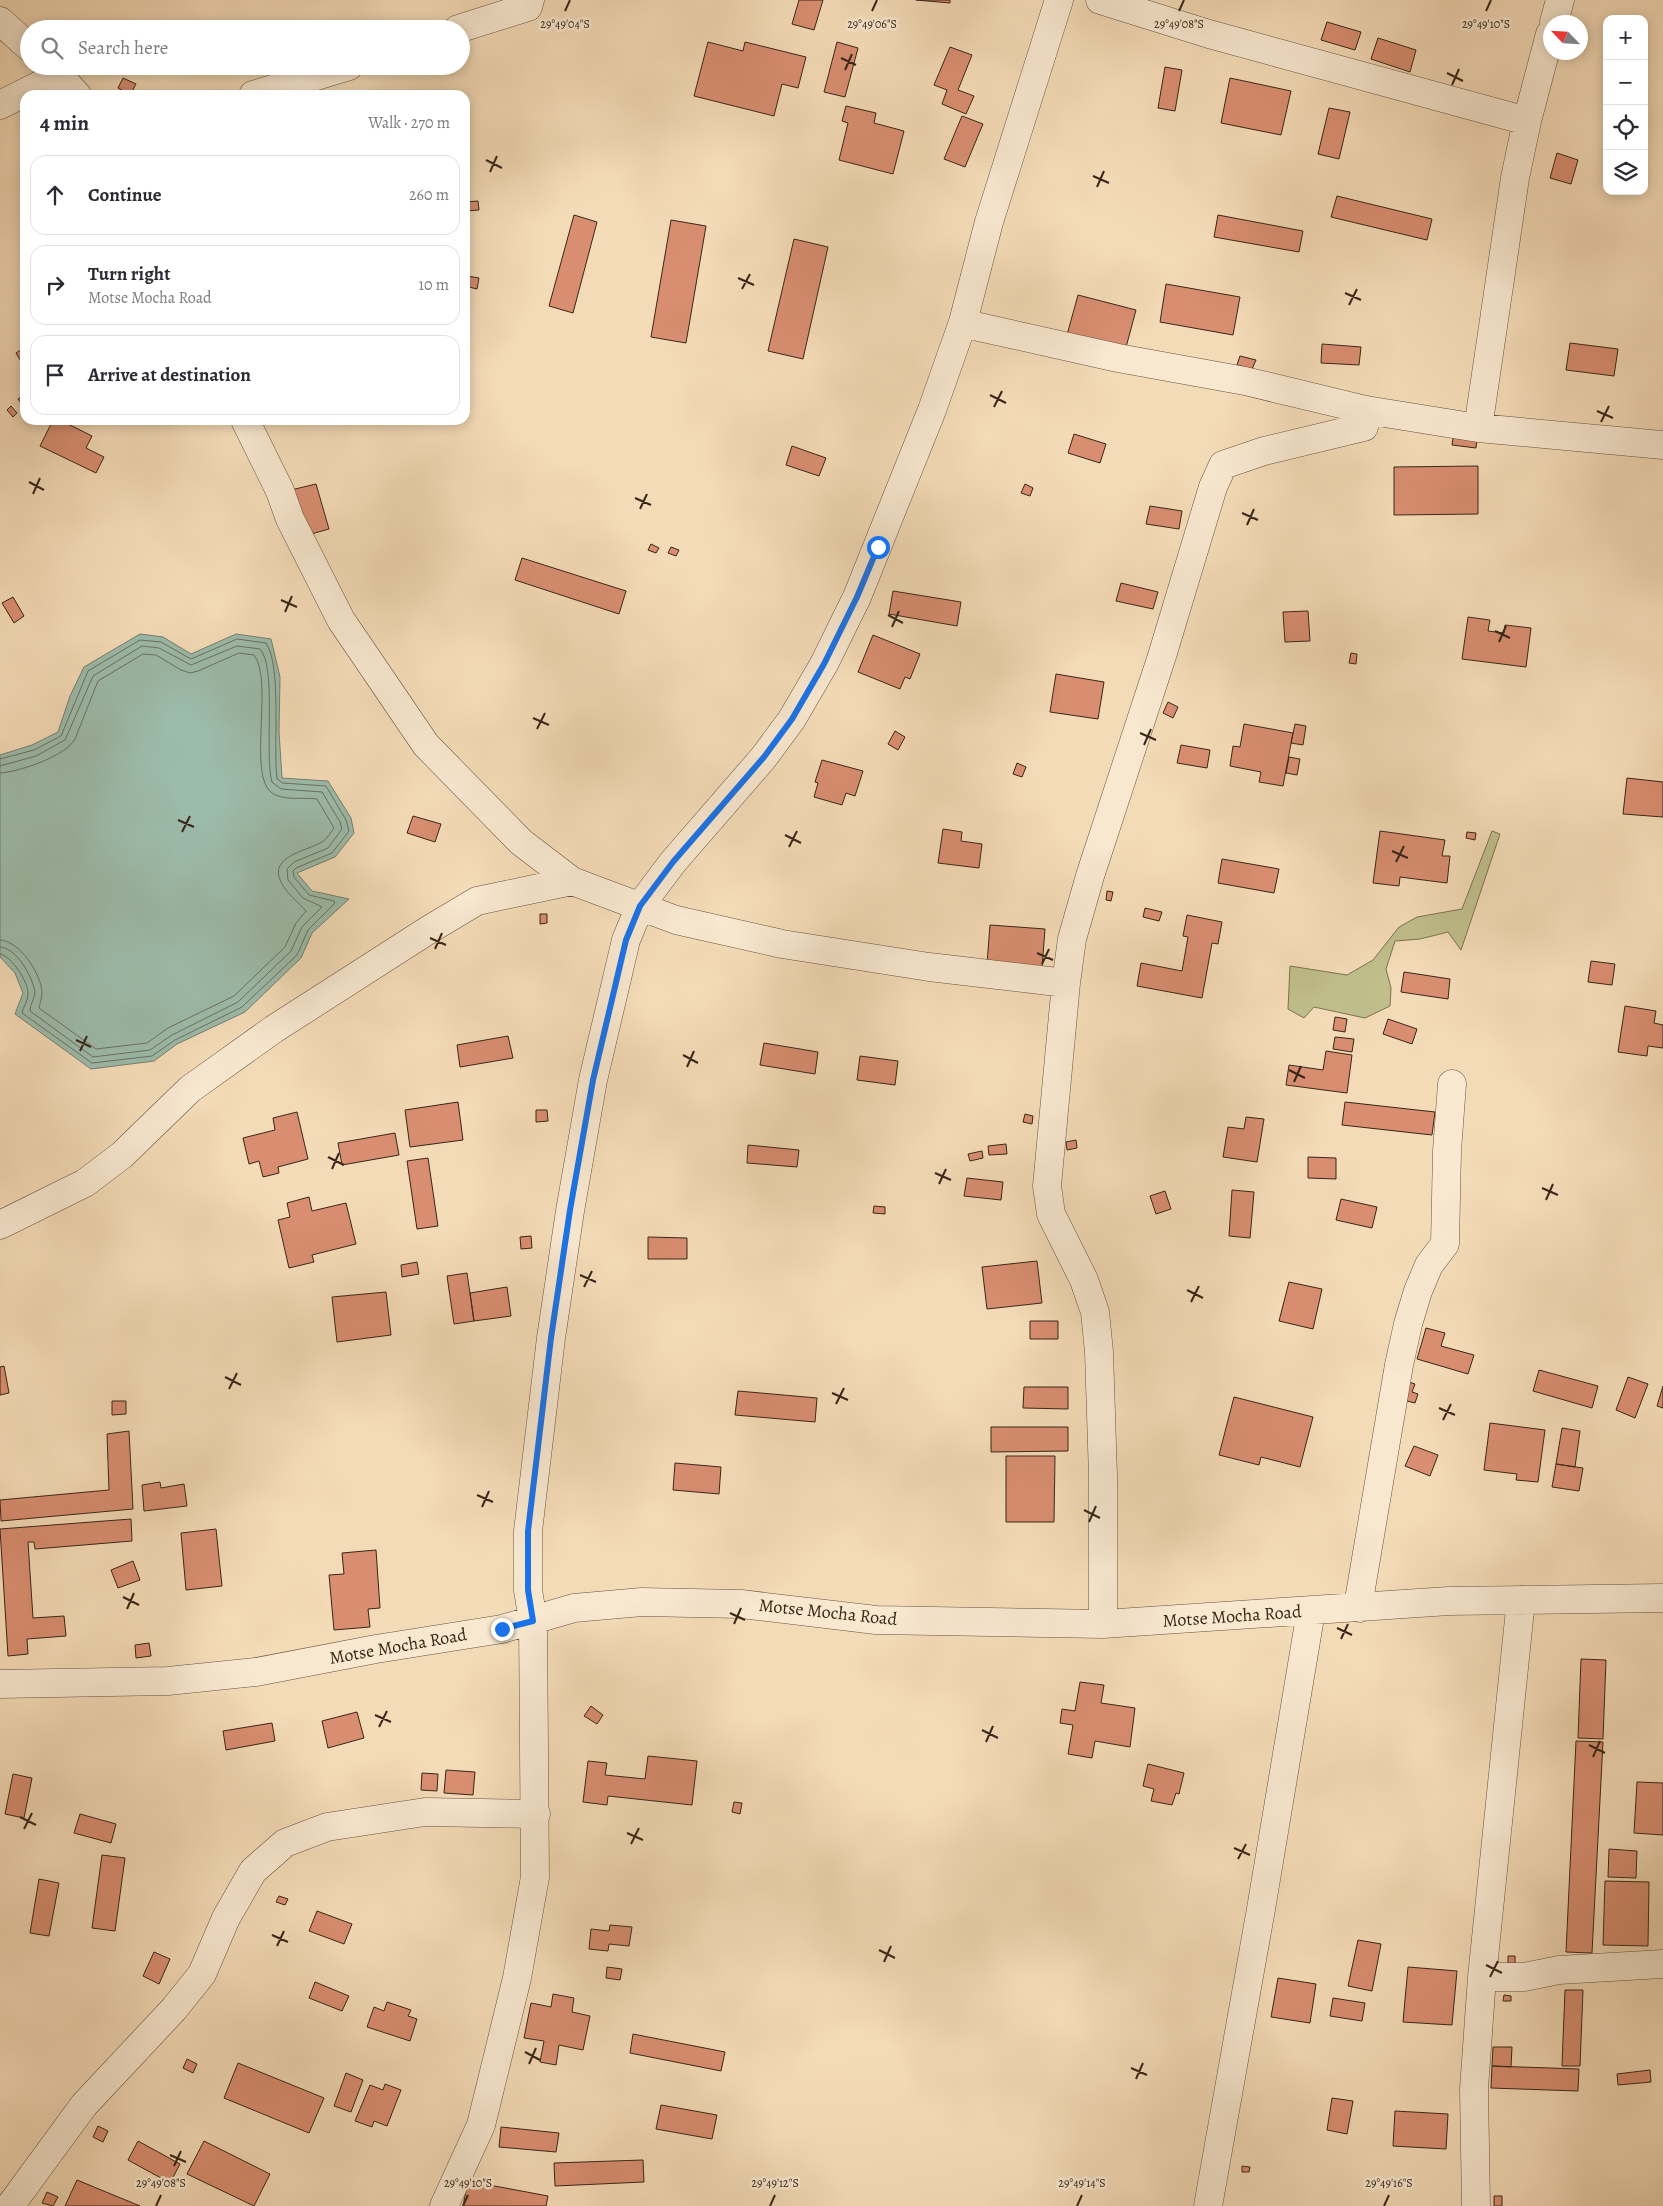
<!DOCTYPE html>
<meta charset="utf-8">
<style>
:root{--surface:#fff;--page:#f7f7f7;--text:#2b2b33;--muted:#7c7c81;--line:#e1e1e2}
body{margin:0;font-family:Alegreya,serif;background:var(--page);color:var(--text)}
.controls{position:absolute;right:15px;top:15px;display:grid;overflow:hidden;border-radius:10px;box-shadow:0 2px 12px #0003}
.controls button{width:45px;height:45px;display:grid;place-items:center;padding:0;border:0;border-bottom:1px solid var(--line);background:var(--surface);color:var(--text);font:25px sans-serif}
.compass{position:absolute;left:1543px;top:15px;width:45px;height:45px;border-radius:50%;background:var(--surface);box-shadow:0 2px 12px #0003;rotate:295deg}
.stop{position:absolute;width:15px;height:15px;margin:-11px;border:4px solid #1a73e8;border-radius:50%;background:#fff}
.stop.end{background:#1a73e8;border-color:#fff;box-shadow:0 1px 5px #0008}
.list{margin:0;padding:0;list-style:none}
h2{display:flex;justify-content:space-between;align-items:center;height:65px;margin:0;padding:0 20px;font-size:21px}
h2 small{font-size:16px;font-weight:400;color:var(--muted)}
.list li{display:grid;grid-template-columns:32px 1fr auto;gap:15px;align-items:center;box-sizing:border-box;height:80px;margin:0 10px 10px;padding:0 10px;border:1px solid var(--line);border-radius:15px}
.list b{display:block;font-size:19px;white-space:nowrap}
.list p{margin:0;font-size:16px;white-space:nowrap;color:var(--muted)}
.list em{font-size:16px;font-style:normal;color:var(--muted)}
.icon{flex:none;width:28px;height:28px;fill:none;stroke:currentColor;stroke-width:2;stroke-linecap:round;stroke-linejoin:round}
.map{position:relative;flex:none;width:1663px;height:2206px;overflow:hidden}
.search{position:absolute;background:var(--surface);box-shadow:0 2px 12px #0003;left:20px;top:20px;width:450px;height:55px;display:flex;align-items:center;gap:12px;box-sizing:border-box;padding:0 18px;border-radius:28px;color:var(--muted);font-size:19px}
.panel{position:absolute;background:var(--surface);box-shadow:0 2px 12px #0003;left:20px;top:90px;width:450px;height:335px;border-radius:15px}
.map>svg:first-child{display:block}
.green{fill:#c0bf8c;stroke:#7c7252}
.water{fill:#9cbbaa;stroke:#747f70}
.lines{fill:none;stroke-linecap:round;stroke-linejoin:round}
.shore{stroke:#6a7061;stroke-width:1}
.building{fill:#d98e71;stroke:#382618}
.street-casing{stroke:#675340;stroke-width:29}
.street{stroke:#f8e8d0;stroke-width:28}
.route{stroke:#1a73e8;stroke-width:6}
.ticks{fill:none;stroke:#382618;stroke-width:2}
.labels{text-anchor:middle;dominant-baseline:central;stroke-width:5;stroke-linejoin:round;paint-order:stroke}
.street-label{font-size:18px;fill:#382618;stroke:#f8e8d0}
.ticks-label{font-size:12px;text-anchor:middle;fill:#382618;stroke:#f8e8d0;stroke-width:5;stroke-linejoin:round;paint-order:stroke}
</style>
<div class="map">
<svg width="1663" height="2206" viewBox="0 0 1663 2206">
<rect width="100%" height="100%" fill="#f4dbb7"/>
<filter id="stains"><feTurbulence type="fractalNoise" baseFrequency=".004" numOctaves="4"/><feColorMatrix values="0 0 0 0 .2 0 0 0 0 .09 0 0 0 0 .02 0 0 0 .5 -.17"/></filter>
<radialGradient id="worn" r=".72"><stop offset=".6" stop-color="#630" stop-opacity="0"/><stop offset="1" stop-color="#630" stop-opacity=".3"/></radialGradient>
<path class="green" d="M1492,831L1500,834L1461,950L1448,932L1420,939L1395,941L1386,969L1391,988L1390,1006L1365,1018L1314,1007L1304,1018L1288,1009L1290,966L1347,975L1373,960L1399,927L1417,917L1462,909Z"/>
<path class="water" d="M140,634L163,637L191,654L236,634L271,639L280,677L279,732L282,778L328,781L351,818L354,833L335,857L297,873L312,891L349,899L312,933L301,958L245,1012L177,1044L154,1061L91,1069L15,1014L23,993L15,973L0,957V755L32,745L58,732L70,696L84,667Z"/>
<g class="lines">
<path class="shore" d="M0,759L34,750L61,736L88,671L140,640L161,642L191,659L237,639L266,643C282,666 273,747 277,779L283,783L326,786L346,820L349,831L332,853L296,868L293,871L294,877L309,895L334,901L335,903L308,930L297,955L242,1007L175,1040L152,1056L92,1063L22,1013C23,1007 28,1001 28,994C29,983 11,955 0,954
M0,766L36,756L65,740L93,676L142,646L159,648L191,665L237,646L260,649C277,668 264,752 272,782L281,789L322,792L340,822L342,829L328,848L294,862L287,869L288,880L303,898L322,907L302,927L291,951L238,1002L172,1035L150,1050L93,1057L30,1011C30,1004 35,998 35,992C32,976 17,948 0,947
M0,773C19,772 66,756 75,739L98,681L143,654L156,655L181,670L190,673L198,671L239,653L254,655C274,680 247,776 272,793C283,801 304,797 317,799L334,828C331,832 327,839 322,842C307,851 268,856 281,882C287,894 298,902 306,911L296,923L285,947L234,996L168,1028L147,1043L96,1049L39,1008C40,1003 42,998 42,992C41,974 20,941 0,940"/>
</g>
<path class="building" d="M799,0H823L814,30L792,24Z
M916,0H950V3Z
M1327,22L1361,32L1355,50L1321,40Z
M1378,38L1416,50L1410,72L1371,59Z
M708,42L743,51L745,42L806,57L798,88L782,84L774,116L694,96Z
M837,42L858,48L845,97L824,92Z
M950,47L972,55L958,90L974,96L966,114L942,104L947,90L934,85Z
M98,66H114L111,72Z
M1165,67L1182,70L1175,111L1158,108Z
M123,78L136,84L130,95L118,88Z
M1230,78L1291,91L1281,135L1221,123Z
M846,106L876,113L874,123L904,131L893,174L839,160L848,123L842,121Z
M1329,108L1350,112L1339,159L1318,154Z
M962,116L983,124L965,167L944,159Z
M1557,153L1578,160L1571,184L1550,178Z
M1337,196L1432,219L1427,240L1331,217Z
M478,201L479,210L465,211V202Z
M574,215L597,222L573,313L549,306Z
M1218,215L1303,231L1299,252L1214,237Z
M671,220L706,226L686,343L651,337Z
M794,239L828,247L803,359L768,351Z
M467,276L479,278L477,289L465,286Z
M1166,284L1240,297L1233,335L1160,322Z
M1078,295L1136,310L1125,351L1067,335Z
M1570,343L1618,349L1614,376L1566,370Z
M1322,344L1361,347L1359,365L1321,363Z
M25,347V368L16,353Z
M1240,356L1256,360L1252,369L1237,365Z
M25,394V408L18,399Z
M11,406L17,413L13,417L7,410Z
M53,420H60L92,436L86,448L104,457L96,473L40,446Z
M1455,425L1478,428L1476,448L1452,445Z
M1074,434L1106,444L1100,463L1068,453Z
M792,446L826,458L819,476L786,465Z
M1478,466V514L1394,515V467Z
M316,484L329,529L304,536L291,490Z
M1025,484L1033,488L1030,496L1021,493Z
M1150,506L1182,511L1179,529L1146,524Z
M651,544L659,548L656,553L648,550Z
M671,547L679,550L676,556L668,553Z
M522,558L626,591L619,614L515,580Z
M1121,583L1158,592L1153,609L1116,601Z
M893,591L961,602L957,626L889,614Z
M13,597L24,616L14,623L2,603Z
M1308,611L1310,641L1285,642L1283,612Z
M1468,617L1490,620L1488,631L1504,633L1505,625L1531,628L1526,667L1462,659Z
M873,635L920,654L910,679L905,677L900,689L858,672Z
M1351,653L1357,654L1356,664L1349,663Z
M1056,674L1104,682L1098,719L1050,712Z
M1168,702L1178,707L1173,718L1163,713Z
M1244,724L1293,733L1283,786L1259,782L1261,772L1230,766L1233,746L1240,747Z
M1295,724L1306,726L1303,745L1291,743Z
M895,731L905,737L898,750L888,744Z
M1181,745L1210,750L1207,768L1177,763Z
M1289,757L1300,759L1297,775L1286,773Z
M822,760L863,771L855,796L846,793L842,805L814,797L818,783L815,782Z
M1017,763L1026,767L1022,777L1013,774Z
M1627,778L1663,782V817L1623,814Z
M413,816L441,824L435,842L407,833Z
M943,829L962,832L961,841L982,844L979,868L938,863Z
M1380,831L1445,840L1442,856H1450L1447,883L1400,877L1399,886L1373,883Z
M1467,832L1476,833L1475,840L1466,838Z
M1222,859L1279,869L1274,893L1218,883Z
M1107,891L1113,892L1111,901L1106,900Z
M1145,908L1162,912L1159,921L1143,917Z
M540,914H547V923L540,924Z
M1187,915L1222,922L1218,944L1212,943L1202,998L1137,986L1141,963L1182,971L1188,937L1183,936Z
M990,925L1045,929L1042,968L987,964Z
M1591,961L1615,964L1612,985L1588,982Z
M1404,972L1450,979L1448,999L1401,992Z
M1625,1006L1656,1011L1654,1023L1663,1025V1048L1648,1046L1647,1056L1618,1052Z
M1335,1017L1347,1019L1345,1032L1333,1030Z
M1388,1019L1417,1029L1412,1044L1383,1034Z
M508,1036L513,1058L460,1067L457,1045Z
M1335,1037L1354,1039L1352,1052L1333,1049Z
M764,1043L818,1052L815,1074L760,1065Z
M1326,1051L1352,1055L1347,1093L1286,1085L1289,1065L1323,1070Z
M860,1056L898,1061L895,1085L857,1080Z
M458,1102L463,1140L410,1147L405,1110Z
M1345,1102L1435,1112L1432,1135L1342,1125Z
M536,1110H547L548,1121L536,1122Z
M297,1112L308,1159L278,1167L279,1173L263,1177L259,1161L249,1164L243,1138L275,1130L273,1118Z
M1025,1114L1033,1116L1032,1124L1023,1122Z
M1246,1117L1264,1119L1257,1162L1223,1157L1228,1127L1244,1129Z
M395,1133L399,1155L342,1165L338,1143Z
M1076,1140L1077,1148L1067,1150L1066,1142Z
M1006,1144L1007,1154L989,1155L988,1146Z
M748,1145L799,1150L797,1167L747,1163Z
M982,1151L983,1158L970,1161L968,1154Z
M1308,1157L1336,1158V1179L1308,1178Z
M428,1158L438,1226L417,1229L407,1161Z
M967,1178L1003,1182L1001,1200L964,1196Z
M1232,1190L1254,1192L1250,1238L1229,1236Z
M1165,1191L1171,1209L1156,1214L1150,1196Z
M309,1197L312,1211L346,1203L356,1244L312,1255L314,1262L289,1268L278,1220L290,1217L287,1203Z
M1341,1199L1377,1207L1372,1228L1336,1220Z
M874,1206L885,1207V1214L873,1213Z
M531,1236L532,1248L521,1249L520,1237Z
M648,1237L687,1238V1259H648Z
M1037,1261L1042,1303L987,1309L982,1267Z
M417,1262L419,1274L402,1277L401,1265Z
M467,1273L474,1321L454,1324L447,1276Z
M1289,1282L1322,1289L1313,1329L1279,1321Z
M507,1287L511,1316L474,1321L470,1293Z
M386,1292L391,1335L337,1342L332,1297Z
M1030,1321H1058V1339H1030Z
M1426,1328L1445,1333L1441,1346L1474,1355L1468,1374L1417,1359Z
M4,1366L9,1393L0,1395V1367Z
M1539,1370L1598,1386L1592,1408L1533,1391Z
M1628,1377L1648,1384L1635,1418L1616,1410Z
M1409,1382L1415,1384L1412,1392L1418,1394L1415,1403L1403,1400Z
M1663,1386V1408L1657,1406Z
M1024,1387H1068V1409L1023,1408Z
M738,1391L817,1398L815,1422L735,1415Z
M1234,1397L1313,1417L1300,1467L1261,1457L1259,1465L1219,1455Z
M112,1401H126V1414L112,1415Z
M1490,1423L1545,1430L1538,1482L1516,1480L1517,1474L1484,1470Z
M991,1427H1068V1451L991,1452Z
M1562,1428L1580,1431L1575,1467L1556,1464Z
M129,1431L133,1509L1,1521L0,1500L109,1490L107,1434Z
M1414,1446L1438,1455L1430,1476L1405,1466Z
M1006,1456H1055L1054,1522H1006Z
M675,1463L721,1467L719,1494L673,1490Z
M1556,1464L1583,1468L1579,1491L1552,1487Z
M160,1482L161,1488L184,1484L187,1506L144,1511L142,1485Z
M131,1519L132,1541L35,1549L34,1542H28L33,1618L64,1616L66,1636L27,1639L28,1654L8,1656L0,1529Z
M216,1529L222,1586L186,1590L181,1533Z
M376,1550L380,1608L368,1609L370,1627L334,1630L329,1575L344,1574L342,1553Z
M133,1561L140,1580L118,1588L111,1570Z
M149,1643L151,1656L136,1658L135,1645Z
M1581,1659L1606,1660L1603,1739L1578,1738Z
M1080,1682L1104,1685L1101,1703L1135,1708L1130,1747L1095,1741L1092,1758L1068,1754L1073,1725L1060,1723L1062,1709L1075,1711Z
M591,1706L603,1715L597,1724L584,1716Z
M357,1712L364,1738L328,1748L322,1721Z
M272,1723L275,1741L226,1750L223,1731Z
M1576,1741L1603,1742L1592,1953L1566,1952Z
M648,1756L697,1761L692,1805L608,1796L607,1805L583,1802L588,1761L607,1763L605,1775L645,1779Z
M1148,1764L1184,1773L1179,1794L1176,1793L1172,1805L1151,1801L1154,1789L1143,1786Z
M446,1770L475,1772L473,1795L444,1793Z
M422,1773L438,1774L437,1791L421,1790Z
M13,1774L32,1778L24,1818L5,1814Z
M1637,1782L1663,1783V1835L1634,1833Z
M734,1802L742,1803L740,1814L732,1812Z
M80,1814L116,1824L111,1843L74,1833Z
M1609,1849L1637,1851L1636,1878L1608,1877Z
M102,1855L125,1858L115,1931L92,1928Z
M39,1879L59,1883L49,1936L30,1933Z
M1605,1881L1649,1882L1648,1946L1603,1945Z
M279,1896L288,1899L285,1905L276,1902Z
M317,1911L352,1924L344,1944L309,1931Z
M610,1925L632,1927L629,1946L609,1944L608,1951L589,1949L591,1929L609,1931Z
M1358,1940L1381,1944L1372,1991L1348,1986Z
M154,1952L170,1959L159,1984L143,1976Z
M1508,1956H1515V1965H1508Z
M607,1967L622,1969L620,1980L606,1978Z
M1408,1967L1457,1971L1452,2025L1403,2022Z
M1278,1978L1316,1984L1310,2023L1271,2017Z
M315,1982L349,1996L342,2011L309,1998Z
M1565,1990H1583L1580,2066H1562Z
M553,1994L574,1998L572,2012L590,2016L583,2050L559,2045L556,2065L540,2062L544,2041L524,2038L531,2003L551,2007Z
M1504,1995L1511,1996V2001H1503Z
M1333,1998L1365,2003L1362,2021L1330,2016Z
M387,2002L411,2010L408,2016L417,2019L410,2041L367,2027L374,2007L384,2011Z
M633,2034L725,2052L721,2071L630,2053Z
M1493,2047H1512L1511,2067L1492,2066Z
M187,2059L197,2064L193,2073L183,2068Z
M238,2063L324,2098L309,2133L224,2098Z
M1492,2066L1579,2069L1578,2091L1491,2088Z
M1650,2070L1651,2082L1618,2085L1617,2074Z
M346,2073L363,2080L351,2112L334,2106Z
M385,2084L401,2090L387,2126L374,2121L372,2127L355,2121L370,2085L383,2090Z
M1332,2098L1353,2101L1347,2134L1327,2130Z
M661,2105L717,2115L712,2139L656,2129Z
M1395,2111L1448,2114L1446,2149L1393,2146Z
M98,2126L108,2131L103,2142L93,2137Z
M501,2127L559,2133L556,2152L499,2147Z
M138,2141L180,2164L170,2183L128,2160Z
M204,2141L270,2174L254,2206L187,2174Z
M643,2160L644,2182L555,2186L554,2163Z
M1242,2166L1250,2167L1249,2172H1242Z
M77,2180L140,2206H65Z
M468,2181L548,2196L546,2206H463Z
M47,2192L58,2197L53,2206L42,2203Z
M1494,2196H1502V2206H1494Z"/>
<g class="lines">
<defs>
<path id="street" d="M1100,0L1209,34L1527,121L1515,178L1478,428
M0,21L29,47
M1554,22L1560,0
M458,29L528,7L530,0
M50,66L77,95
M253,95L349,66
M0,105L60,75
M1527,121L1550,34
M963,322L979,327L1118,358L1245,381L1366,410L1478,428L1663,445
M245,420L280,491L290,519L341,620L426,745L521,842L572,881L676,920L782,944L929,967L1066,983
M0,1225L85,1183L122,1155L190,1089L274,1029L430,929L477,901L572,881
M1360,1608L1359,1600L1399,1365L1408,1324L1418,1291L1429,1265L1445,1244L1447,1151L1452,1084
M1103,1624V1476L1099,1352L1095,1312L1084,1280L1051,1214L1047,1186L1066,983L1072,939L1090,876L1162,656L1213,487L1223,465L1264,451L1364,427L1366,410
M0,1684L168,1681L256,1672L376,1649L502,1629L574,1608L642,1602L741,1604L876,1620L1103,1624L1449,1601L1663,1598
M1482,1977H1524L1559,1970L1663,1964
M10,2206L84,2105L174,2009L202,1974L226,1918L253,1871L285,1843L327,1827L425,1812L536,1814
M444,2206L481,2125L517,1978L535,1877L533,1621L528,1590V1531L551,1338L570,1211L593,1080L626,940L640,906L673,862L764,757L792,719L824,664L857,597L932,410L963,322L989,222L1059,0
M1208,2206L1261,1909L1311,1611
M1476,2206L1474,2089L1482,1977L1521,1600"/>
</defs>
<use href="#street" class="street-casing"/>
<use href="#street" class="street"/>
</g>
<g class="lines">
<path class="route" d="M502,1629L533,1621L528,1590V1531L551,1338L570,1210L593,1080L626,940L640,906L673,862L764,757L792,719L824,664L857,597L878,547"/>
</g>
<path class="ticks" d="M565,11L570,0M872,11L877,0M1179,11L1184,0M1486,11L1491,0M841,58L856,65M845,70L852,54M1447,73L1463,81M1452,85L1459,69M486,160L502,168M490,172L497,156M1093,176L1109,183M1097,187L1104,171M738,278L754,285M742,289L750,274M1345,293L1361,300M1349,305L1357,289M990,395L1006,403M994,407L1002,391M1597,411L1613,418M1601,422L1609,406M29,482L44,490M33,494L40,478M635,498L651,505M640,509L647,494M1242,513L1258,520M1247,525L1254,509M281,600L297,607M285,612L292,596M888,615L903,623M892,627L899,611M1495,631L1510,638M1499,642L1506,626M533,718L549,725M537,729L545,713M1140,733L1156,740M1144,745L1151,729M178,820L194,827M182,832L190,816M785,835L801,843M789,847L797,831M1392,851L1408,858M1396,862L1404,846M430,938L446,945M435,949L442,933M1037,953L1053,960M1042,964L1049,949M76,1040L91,1047M80,1051L87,1036M683,1055L698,1063M687,1067L694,1051M1289,1070L1305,1078M1294,1082L1301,1066M328,1157L344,1165M332,1169L339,1153M935,1173L951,1180M939,1184L946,1169M1542,1188L1558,1195M1546,1200L1553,1184M580,1275L596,1282M584,1287L592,1271M1187,1290L1203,1298M1191,1302L1199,1286M225,1377L241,1385M229,1389L237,1373M832,1393L848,1400M836,1404L844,1388M1439,1408L1455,1415M1443,1420L1451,1404M477,1495L493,1502M482,1507L489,1491M1084,1510L1100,1518M1089,1522L1096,1506M123,1597L139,1605M127,1609L134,1593M730,1613L745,1620M734,1624L741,1608M1337,1628L1352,1635M1341,1639L1348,1624M375,1715L391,1722M379,1727L387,1711M982,1730L998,1738M986,1742L993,1726M1589,1745L1605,1753M1593,1757L1600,1741M20,1817L36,1825M24,1829L32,1813M627,1833L643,1840M631,1844L639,1828M1234,1848L1250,1855M1238,1859L1246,1844M272,1935L288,1942M277,1946L284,1931M879,1950L895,1958M884,1962L891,1946M1486,1965L1502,1973M1490,1977L1498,1961M525,2052L540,2060M529,2064L536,2048M1131,2068L1147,2075M1136,2079L1143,2063M170,2155L186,2162M174,2166L181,2151M156,2206L161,2195M463,2206L468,2195M770,2206L775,2195M1077,2206L1082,2195M1384,2206L1389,2195"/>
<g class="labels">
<g class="street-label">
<text transform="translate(828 1612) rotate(6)">Motse Mocha Road</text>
<text transform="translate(1232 1616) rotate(-4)">Motse Mocha Road</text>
<text transform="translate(398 1646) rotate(-10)">Motse Mocha Road</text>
</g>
</g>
<g class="ticks-label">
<text x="565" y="28">29°49'04"S</text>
<text x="872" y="28">29°49'06"S</text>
<text x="1179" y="28">29°49'08"S</text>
<text x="1486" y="28">29°49'10"S</text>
<text x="161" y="2187">29°49'08"S</text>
<text x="468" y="2187">29°49'10"S</text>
<text x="775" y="2187">29°49'12"S</text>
<text x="1082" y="2187">29°49'14"S</text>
<text x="1389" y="2187">29°49'16"S</text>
</g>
<rect width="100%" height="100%" filter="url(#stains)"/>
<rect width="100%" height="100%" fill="url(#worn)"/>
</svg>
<div class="controls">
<button>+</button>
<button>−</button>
<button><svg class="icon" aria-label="locate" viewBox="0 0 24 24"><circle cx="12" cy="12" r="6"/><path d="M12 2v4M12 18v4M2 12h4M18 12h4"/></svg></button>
<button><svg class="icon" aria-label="layers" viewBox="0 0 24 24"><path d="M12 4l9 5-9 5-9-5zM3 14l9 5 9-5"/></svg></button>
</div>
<svg class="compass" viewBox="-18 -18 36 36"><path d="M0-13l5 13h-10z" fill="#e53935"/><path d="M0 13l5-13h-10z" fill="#7c7c81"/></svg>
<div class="stop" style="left:878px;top:547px"></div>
<div class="stop end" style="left:502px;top:1629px"></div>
<div class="search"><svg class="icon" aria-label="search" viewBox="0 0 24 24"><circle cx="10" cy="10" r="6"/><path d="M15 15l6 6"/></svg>Search here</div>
<section class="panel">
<h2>4 min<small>Walk · 270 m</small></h2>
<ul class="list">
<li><svg class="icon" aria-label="ahead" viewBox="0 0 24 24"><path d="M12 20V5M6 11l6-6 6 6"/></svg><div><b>Continue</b></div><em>260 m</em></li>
<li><svg class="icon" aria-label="right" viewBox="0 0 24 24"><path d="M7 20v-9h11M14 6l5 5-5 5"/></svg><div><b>Turn right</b><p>Motse Mocha Road</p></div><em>10 m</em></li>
<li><svg class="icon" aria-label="arrive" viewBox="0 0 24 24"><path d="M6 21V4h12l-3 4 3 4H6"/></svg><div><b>Arrive at destination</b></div></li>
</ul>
</section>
</div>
